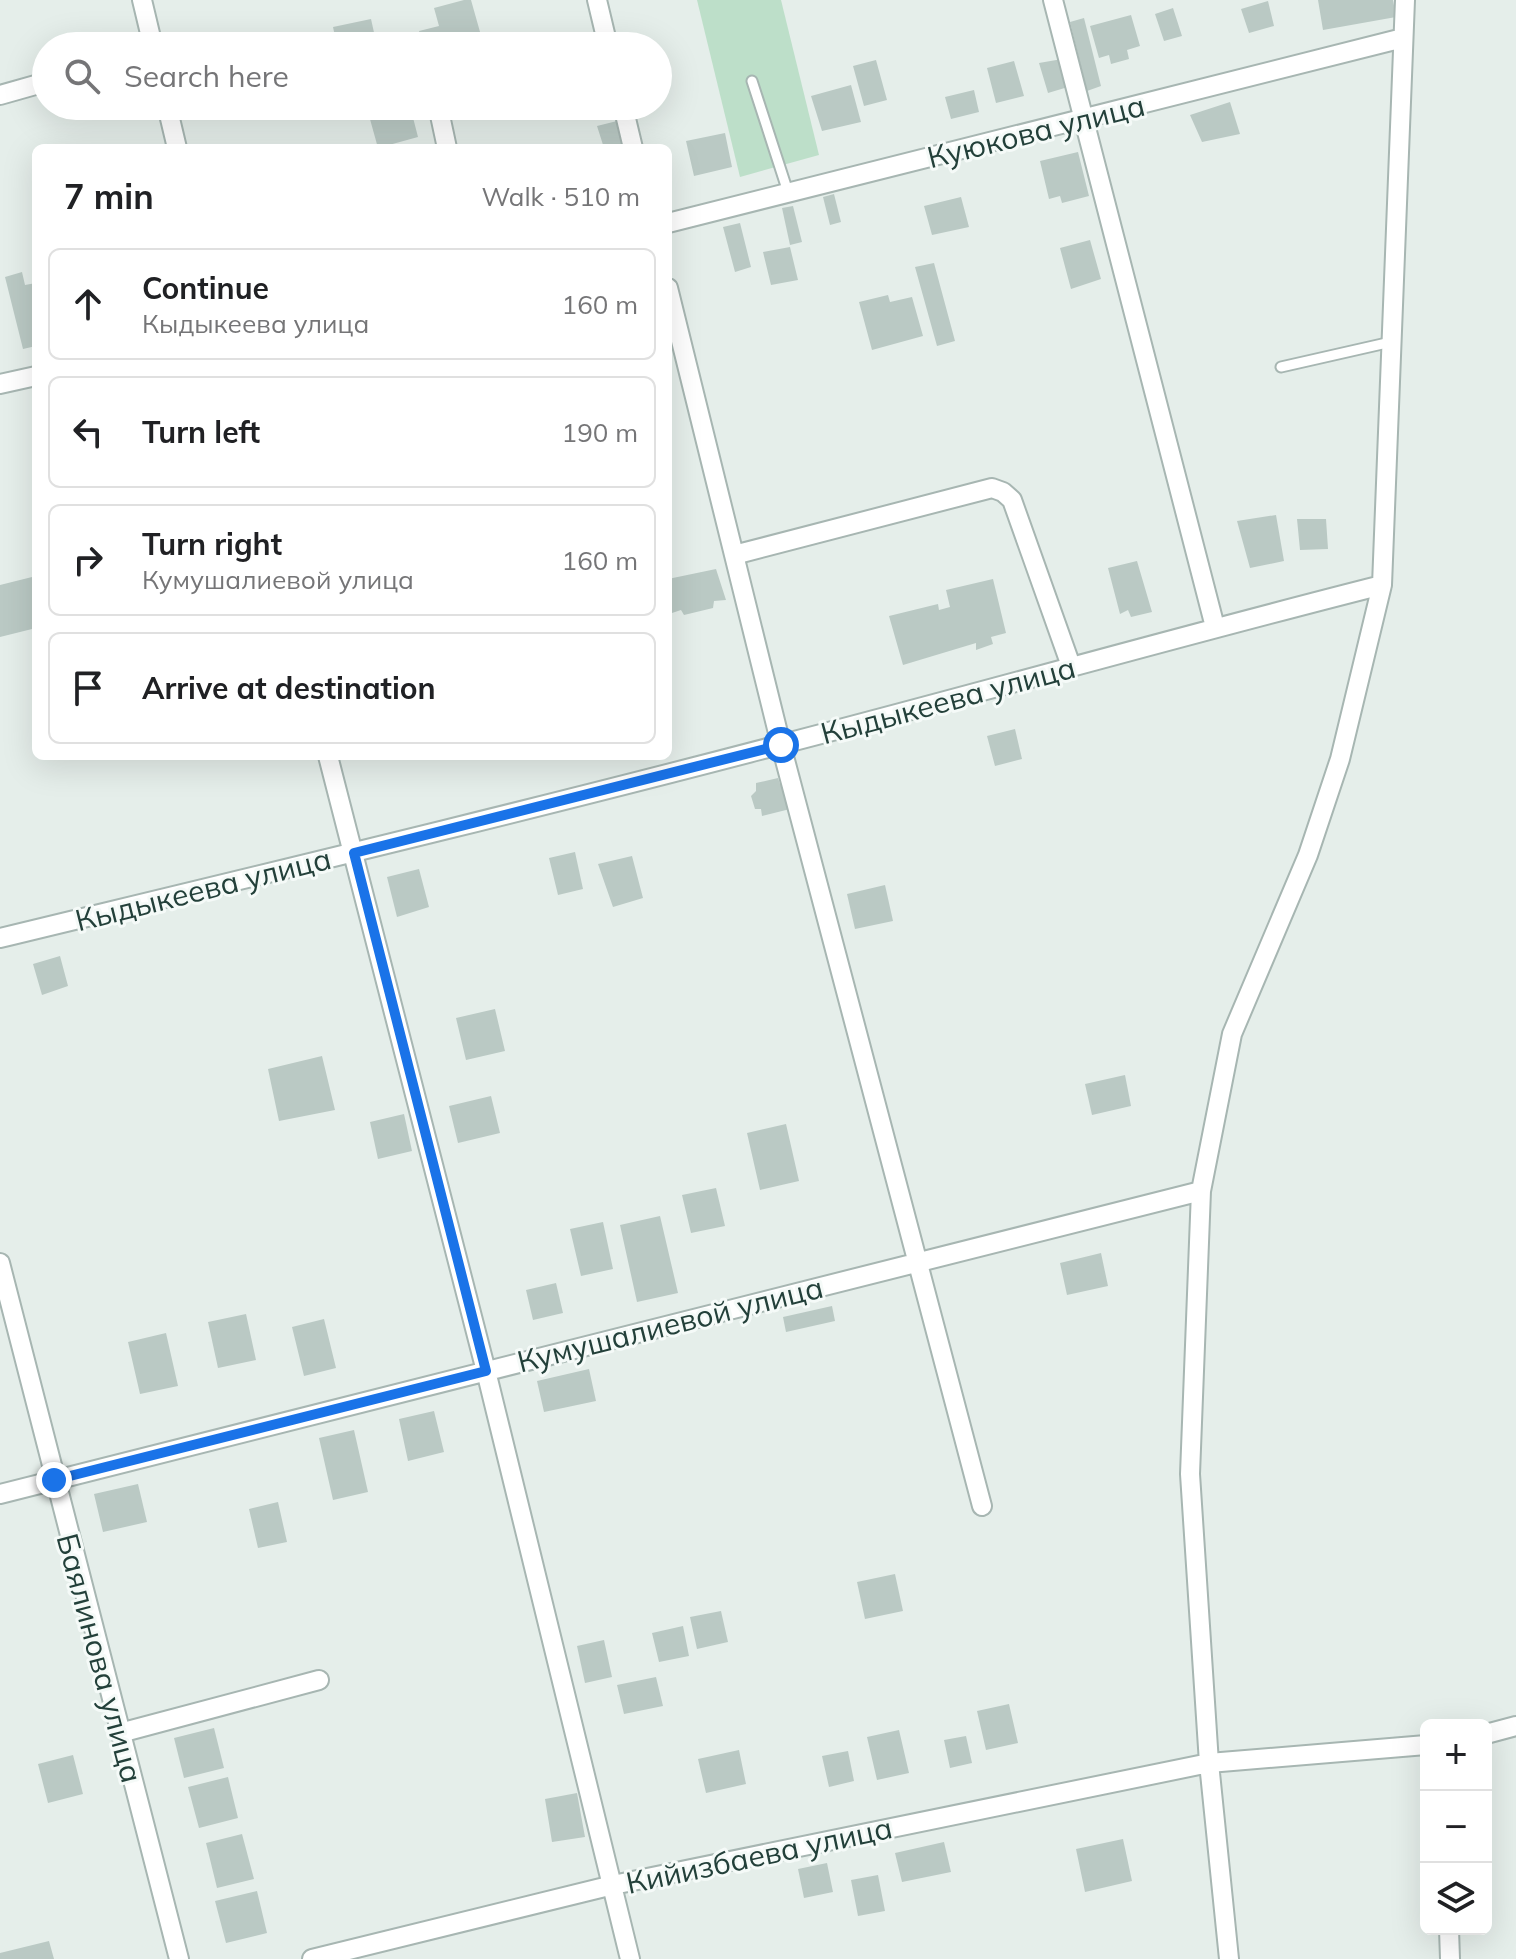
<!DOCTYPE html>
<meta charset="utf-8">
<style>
:root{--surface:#fff;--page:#f6f6f6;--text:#202124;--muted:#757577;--line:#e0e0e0}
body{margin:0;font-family:Mulish,sans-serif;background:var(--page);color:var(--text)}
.controls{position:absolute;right:24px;bottom:24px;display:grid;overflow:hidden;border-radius:12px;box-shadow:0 8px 32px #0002}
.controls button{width:72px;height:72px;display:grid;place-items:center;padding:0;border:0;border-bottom:2px solid var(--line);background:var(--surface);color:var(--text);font:40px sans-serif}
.stop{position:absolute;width:24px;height:24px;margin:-18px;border:6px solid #1a73e8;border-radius:50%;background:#fff}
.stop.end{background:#1a73e8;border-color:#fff;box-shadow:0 2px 8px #0008}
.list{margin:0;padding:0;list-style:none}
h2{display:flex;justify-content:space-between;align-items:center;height:104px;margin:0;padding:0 32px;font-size:34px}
h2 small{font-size:26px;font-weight:400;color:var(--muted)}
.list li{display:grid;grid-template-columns:52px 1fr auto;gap:24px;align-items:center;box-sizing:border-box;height:112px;margin:0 16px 16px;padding:0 16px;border:2px solid var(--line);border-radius:12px}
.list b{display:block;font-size:30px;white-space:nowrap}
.list p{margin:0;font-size:26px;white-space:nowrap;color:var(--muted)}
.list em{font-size:26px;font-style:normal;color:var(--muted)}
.icon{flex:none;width:44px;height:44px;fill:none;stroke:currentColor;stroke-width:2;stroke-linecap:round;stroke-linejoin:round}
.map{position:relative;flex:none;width:1516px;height:1959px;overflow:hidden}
.search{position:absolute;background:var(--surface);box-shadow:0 8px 32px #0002;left:32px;top:32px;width:640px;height:88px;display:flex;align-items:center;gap:20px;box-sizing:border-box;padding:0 28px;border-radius:44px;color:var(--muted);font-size:30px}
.panel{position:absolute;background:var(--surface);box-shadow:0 8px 32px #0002;left:32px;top:144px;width:640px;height:616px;border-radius:12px}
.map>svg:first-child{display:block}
.green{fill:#bddfc9}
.building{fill:#bac9c4}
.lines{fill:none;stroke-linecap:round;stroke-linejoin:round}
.service-casing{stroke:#a7b6b2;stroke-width:13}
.minor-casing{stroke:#a7b6b2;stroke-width:22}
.service{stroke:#fff;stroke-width:9}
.minor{stroke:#fff;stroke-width:18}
.route{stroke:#1a73e8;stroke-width:10}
.labels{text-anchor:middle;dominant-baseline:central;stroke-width:6;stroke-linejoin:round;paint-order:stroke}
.street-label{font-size:30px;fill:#23403a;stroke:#f5faf8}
</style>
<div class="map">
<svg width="1516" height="1959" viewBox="0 0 1516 1959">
<rect width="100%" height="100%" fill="#e5eeea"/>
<path class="green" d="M697,0H781L819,155L740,177Z"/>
<path class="building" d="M464,0H471L482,39L465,43L466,46H423L419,31L439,26L434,8Z
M1318,0H1393L1396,17L1323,30Z
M1268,1L1274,26L1249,33L1241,9Z
M1173,8L1182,36L1164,41L1155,14Z
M1131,15L1140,46L1127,50L1129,59L1111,64L1109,55L1099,58L1090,26Z
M1084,18L1101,86L1087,91L1070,22Z
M371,19L377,46H337L333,27Z
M1062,59L1068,87L1048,93L1039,63Z
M876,60L887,100L864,106L853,66Z
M1014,61L1024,96L996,103L987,68Z
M851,85L861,122L822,131L811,96Z
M974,90L979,112L951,119L945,97Z
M1230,102L1240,134L1202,142L1190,115Z
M392,106H410L418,137L378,148L368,112Z
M493,106H522L495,117Z
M617,121L624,148H604L597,126Z
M725,133L732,167L694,176L686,141Z
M1078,152L1089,196L1062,203L1060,196L1049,199L1040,161Z
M834,194L841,222L830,225L823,197Z
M961,197L969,227L932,235L924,206Z
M793,206L802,242L790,245L782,208Z
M740,223L751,267L735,272L723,227Z
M1090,240L1101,279L1071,289L1060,248Z
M790,247L798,280L771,285L763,252Z
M934,263L955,341L937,346L915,267Z
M22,272L25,285L36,283V346L23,349L5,277Z
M888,295L890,302L912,297L923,336L872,350L859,302Z
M1276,515L1284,561L1250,568L1237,521Z
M1297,519H1326L1328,549L1300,550Z
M1137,561L1152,612L1131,617L1128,610L1120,614L1108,568Z
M716,569L726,600L714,601L713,608L684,615L681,610L669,614L668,579Z
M36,576V628L0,637V585Z
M993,579L1006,633L991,637L993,644L976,650V643L903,665L889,616L938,604L939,610L950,607L946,590Z
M1015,729L1022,759L995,766L987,736Z
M778,778L780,784L785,783L790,809L762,816L761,809H755L751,796L756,791V783Z
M575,852L583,889L558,895L549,858Z
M632,856L643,898L613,907L598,864Z
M419,869L429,907L397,917L387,877Z
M885,885L893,921L855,929L847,894Z
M60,956L68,986L42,995L33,964Z
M495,1009L505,1051L466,1060L456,1018Z
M322,1056L335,1110L279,1121L268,1069Z
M1125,1075L1131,1106L1092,1115L1085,1084Z
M491,1096L500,1133L458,1143L449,1106Z
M404,1114L412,1151L378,1159L370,1122Z
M786,1124L799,1181L760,1190L747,1133Z
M716,1188L725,1226L691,1233L682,1195Z
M660,1216L678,1293L637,1302L620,1225Z
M603,1222L613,1269L581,1276L570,1229Z
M1101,1253L1108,1286L1067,1295L1060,1263Z
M556,1283L563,1313L533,1320L526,1290Z
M832,1306L835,1321L786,1332L783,1317Z
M246,1314L256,1360L218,1368L208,1322Z
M324,1319L336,1368L304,1376L292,1327Z
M166,1333L178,1386L140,1394L128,1342Z
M589,1369L596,1401L544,1412L537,1381Z
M434,1411L444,1452L408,1461L399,1419Z
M354,1430L368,1492L333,1500L319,1438Z
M138,1484L147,1522L103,1532L94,1494Z
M278,1502L287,1542L258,1548L249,1509Z
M895,1574L903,1611L865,1619L857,1582Z
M721,1611L728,1642L697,1649L690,1617Z
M683,1626L689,1656L659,1662L652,1633Z
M604,1640L612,1677L585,1683L577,1646Z
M656,1677L663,1706L624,1714L617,1685Z
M1009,1704L1018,1743L986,1750L977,1711Z
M214,1728L224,1768L184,1778L174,1738Z
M899,1730L909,1773L877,1780L867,1737Z
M966,1736L972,1763L950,1768L944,1740Z
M739,1750L746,1784L706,1793L698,1759Z
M848,1751L854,1781L829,1787L822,1756Z
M73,1755L83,1794L48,1803L38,1764Z
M228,1777L238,1818L199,1828L188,1787Z
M577,1793L585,1837L552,1842L545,1799Z
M242,1834L254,1879L217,1888L206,1843Z
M1123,1839L1132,1881L1085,1892L1076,1849Z
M944,1842L951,1872L902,1882L895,1853Z
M827,1863L833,1892L804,1898L798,1869Z
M878,1875L885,1911L858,1916L851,1880Z
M257,1891L267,1933L226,1943L215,1901Z
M49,1941L54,1959H0V1953Z"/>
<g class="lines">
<defs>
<path id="service" d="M752,81L788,192
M1281,367L1391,342"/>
<path id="minor" d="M142,0L153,46
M597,0L608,46
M1053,0L1215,627
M0,95L46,82
M167,106L177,148
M438,106L447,148
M623,106L633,148
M668,223L1403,38
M668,288L781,745L982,1506
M0,384L36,376
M734,555L992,488L1003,492L1012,500L1071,666
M328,756L486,1371L630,1959
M0,938C260,875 520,813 779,745C980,693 1180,636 1382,585
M0,1263L179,1959
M0,1494L1201,1191
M120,1733L319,1680
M1486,1734L1516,1726
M1449,1929L1450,1959
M312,1959L613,1885L1209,1763L1426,1745
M1229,1959L1209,1763L1190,1474L1201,1191L1232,1034L1308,855L1340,759L1382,585L1405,0"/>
</defs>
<use href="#service" class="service-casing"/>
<use href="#minor" class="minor-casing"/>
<use href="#service" class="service"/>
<use href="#minor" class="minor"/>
</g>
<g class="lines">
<path class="route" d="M54,1480L486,1371L354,853L781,745"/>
</g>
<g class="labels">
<g class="street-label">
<text transform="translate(1036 131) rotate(-14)">Куюкова улица</text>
<text transform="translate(948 700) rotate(-15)">Кыдыкеева улица</text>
<text transform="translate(203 889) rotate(-14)">Кыдыкеева улица</text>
<text transform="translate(670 1324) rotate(-14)">Кумушалиевой улица</text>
<text transform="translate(100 1658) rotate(75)">Баялинова улица</text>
<text transform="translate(759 1855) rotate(-12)">Кийизбаева улица</text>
</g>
</g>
</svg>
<div class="controls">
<button>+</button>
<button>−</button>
<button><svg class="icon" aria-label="layers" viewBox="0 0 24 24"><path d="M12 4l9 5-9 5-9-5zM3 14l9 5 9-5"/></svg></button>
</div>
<div class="stop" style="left:781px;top:745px"></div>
<div class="stop end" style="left:54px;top:1480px"></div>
<div class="search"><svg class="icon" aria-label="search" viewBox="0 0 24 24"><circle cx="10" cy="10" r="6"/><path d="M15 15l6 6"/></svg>Search here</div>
<section class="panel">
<h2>7 min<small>Walk · 510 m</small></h2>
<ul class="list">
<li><svg class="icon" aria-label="ahead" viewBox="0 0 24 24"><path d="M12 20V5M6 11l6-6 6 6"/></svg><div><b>Continue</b><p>Кыдыкеева улица</p></div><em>160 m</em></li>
<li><svg class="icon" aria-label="left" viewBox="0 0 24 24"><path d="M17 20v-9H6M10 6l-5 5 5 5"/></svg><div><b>Turn left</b></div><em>190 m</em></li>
<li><svg class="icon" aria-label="right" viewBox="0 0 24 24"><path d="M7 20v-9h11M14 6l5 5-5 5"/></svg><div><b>Turn right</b><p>Кумушалиевой улица</p></div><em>160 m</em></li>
<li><svg class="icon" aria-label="arrive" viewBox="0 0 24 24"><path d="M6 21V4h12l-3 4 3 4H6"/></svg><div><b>Arrive at destination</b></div></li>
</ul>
</section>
</div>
